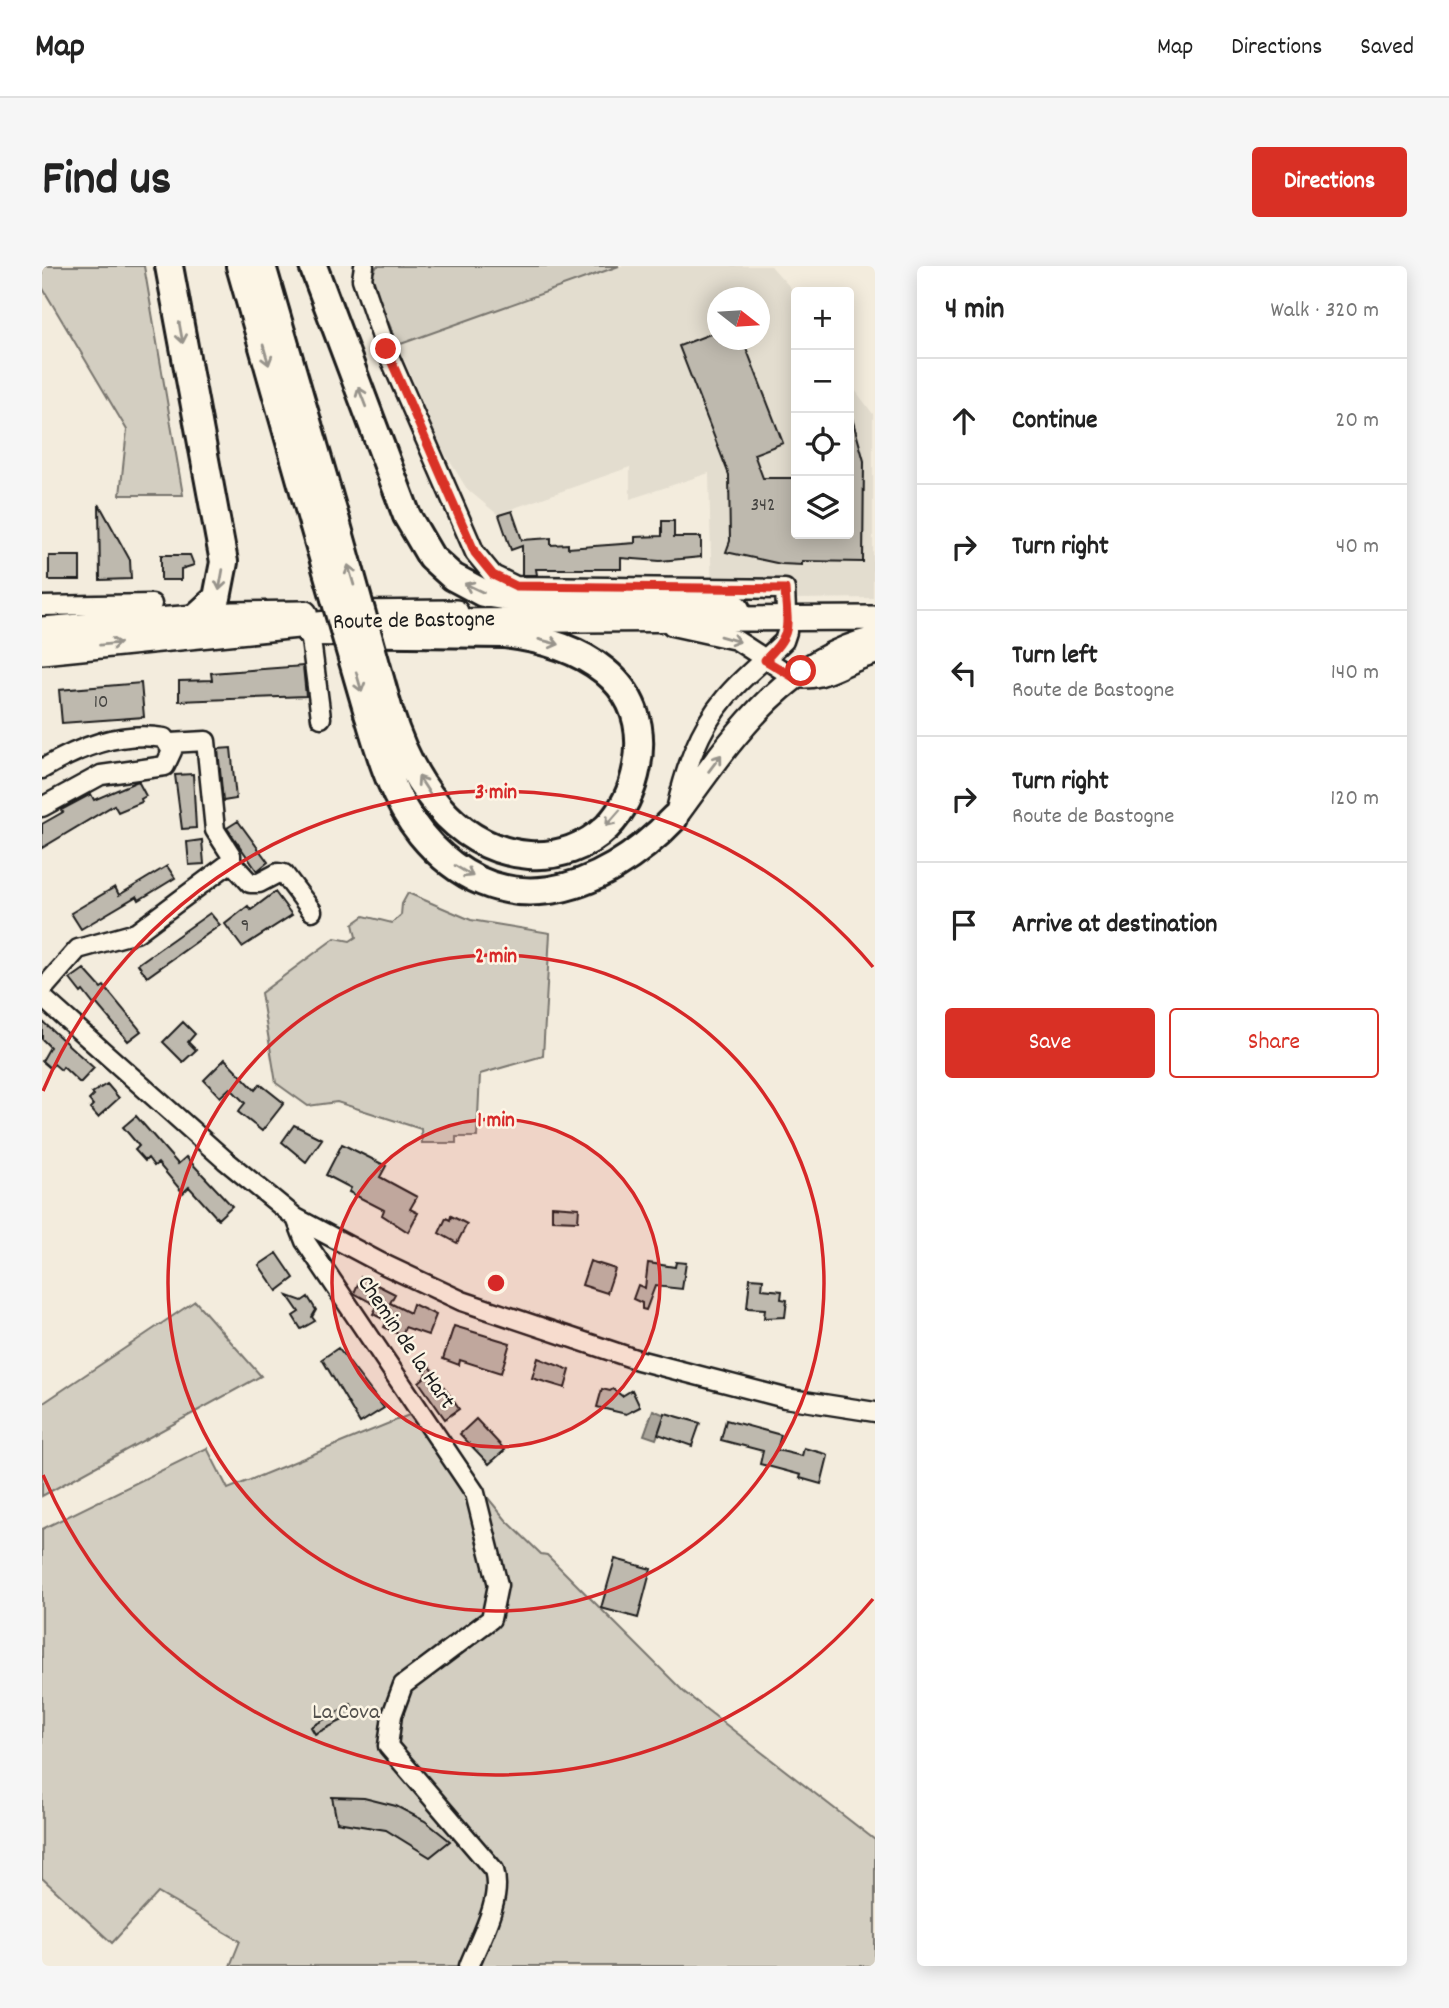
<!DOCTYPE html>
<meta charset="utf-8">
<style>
:root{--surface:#fff;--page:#f6f6f6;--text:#222;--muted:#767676;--line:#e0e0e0;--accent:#d93025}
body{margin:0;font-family:Dekko,sans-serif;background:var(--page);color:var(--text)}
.controls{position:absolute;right:21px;top:21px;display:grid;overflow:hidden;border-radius:7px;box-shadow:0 4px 18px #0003}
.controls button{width:63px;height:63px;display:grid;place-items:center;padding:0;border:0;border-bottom:2px solid var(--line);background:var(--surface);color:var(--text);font:35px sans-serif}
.compass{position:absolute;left:665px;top:21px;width:63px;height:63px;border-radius:50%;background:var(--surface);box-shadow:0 4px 18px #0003;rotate:107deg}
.stop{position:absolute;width:21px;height:21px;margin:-16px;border:5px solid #d93025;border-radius:50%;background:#fff}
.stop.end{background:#d93025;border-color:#fff;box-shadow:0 2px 7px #0008}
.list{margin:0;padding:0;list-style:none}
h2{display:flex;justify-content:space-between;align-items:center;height:91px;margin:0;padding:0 28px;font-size:30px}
h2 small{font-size:23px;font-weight:400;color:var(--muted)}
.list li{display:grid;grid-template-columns:46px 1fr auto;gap:21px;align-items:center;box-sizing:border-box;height:126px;padding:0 28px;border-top:2px solid var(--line)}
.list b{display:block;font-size:26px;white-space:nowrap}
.list p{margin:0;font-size:23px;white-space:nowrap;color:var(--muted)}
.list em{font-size:23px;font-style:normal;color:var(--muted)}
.actions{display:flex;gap:14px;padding:21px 28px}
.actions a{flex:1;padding:16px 0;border:2px solid var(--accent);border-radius:7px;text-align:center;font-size:24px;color:var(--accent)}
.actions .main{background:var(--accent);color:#fff}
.icon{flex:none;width:38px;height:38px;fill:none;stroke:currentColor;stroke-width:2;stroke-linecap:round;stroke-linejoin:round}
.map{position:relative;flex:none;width:833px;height:1700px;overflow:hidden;border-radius:7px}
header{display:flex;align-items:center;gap:42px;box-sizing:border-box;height:98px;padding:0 35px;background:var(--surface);border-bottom:2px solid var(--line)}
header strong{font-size:33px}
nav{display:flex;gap:38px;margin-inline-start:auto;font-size:24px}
.intro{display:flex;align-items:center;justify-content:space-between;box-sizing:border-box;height:168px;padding:0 42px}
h1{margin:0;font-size:49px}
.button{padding:18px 32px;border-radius:7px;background:var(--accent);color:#fff;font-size:24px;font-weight:700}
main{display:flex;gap:42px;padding:0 42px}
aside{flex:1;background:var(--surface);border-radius:7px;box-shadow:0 4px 18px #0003}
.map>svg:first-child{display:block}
.built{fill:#e3ddcf;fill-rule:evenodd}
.green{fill:#d3cec1;stroke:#78756e;stroke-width:2}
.water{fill:#aaa59b;stroke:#716e68;stroke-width:2}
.building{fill:#beb9ae;stroke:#1c1c1c;stroke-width:2}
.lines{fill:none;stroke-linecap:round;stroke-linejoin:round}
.minor-casing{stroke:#1c1c1c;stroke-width:23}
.major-casing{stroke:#1c1c1c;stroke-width:28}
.highway-casing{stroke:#1c1c1c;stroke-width:32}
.minor{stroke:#fcf5e5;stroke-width:18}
.major{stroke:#fcf5e5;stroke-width:23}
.highway{stroke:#fcf5e5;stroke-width:26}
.highway-bridge-casing{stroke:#1c1c1c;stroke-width:32;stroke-linecap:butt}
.highway-bridge{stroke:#fcf5e5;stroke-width:26}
.oneway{stroke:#97938b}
.route{stroke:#d93025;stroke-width:9}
.ring{fill:none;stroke:#d62828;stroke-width:3.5}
.labels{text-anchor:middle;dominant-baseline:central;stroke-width:5;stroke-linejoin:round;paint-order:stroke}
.number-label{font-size:19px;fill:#444340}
.street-label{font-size:23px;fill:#1c1c1c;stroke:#fcf5e5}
.park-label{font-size:23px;fill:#53514e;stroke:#fcf5e5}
.centre{fill:#d62828;stroke:#fcf5e5;stroke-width:3.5}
.ring-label{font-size:21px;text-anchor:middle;font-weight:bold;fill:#d62828;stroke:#fcf5e5;stroke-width:5;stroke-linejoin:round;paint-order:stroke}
</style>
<header>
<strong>Map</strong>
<nav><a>Map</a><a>Directions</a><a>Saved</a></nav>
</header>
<div class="intro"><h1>Find us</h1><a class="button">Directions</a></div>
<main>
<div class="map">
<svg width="833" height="1700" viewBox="0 0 833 1700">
<rect width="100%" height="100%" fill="#f3ecdd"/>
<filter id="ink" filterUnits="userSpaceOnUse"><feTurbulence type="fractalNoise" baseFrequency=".0143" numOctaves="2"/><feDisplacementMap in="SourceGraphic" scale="14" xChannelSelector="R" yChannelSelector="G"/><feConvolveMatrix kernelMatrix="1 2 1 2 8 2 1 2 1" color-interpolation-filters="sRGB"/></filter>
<g filter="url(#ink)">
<path class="built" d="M577,0H729L754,28V268H807V116L831,148V332L670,334L667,207L588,233V201L455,248L425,223L399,181L356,79ZM676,32H718V74H676Z"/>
<path class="green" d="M0,0H102L141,229H78L85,164L0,21Z
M335,0H577L356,79L328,13Z
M366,627L429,654L508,667L501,790L438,808L435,871H414V877H380L379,863L295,836L266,840L234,817L219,727L293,672L308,675L314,671L311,658L322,650L350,657L359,649L360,638Z
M153,1035L219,1110L0,1230V1138Z
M367,1149L385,1173L405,1182L464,1254L499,1288L505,1289L642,1426L833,1574V1700H188L198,1675L116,1627L70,1677L0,1612V1263L165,1182L186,1223Z"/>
<path class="water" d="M611,1144L623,1149L614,1173L602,1169Z"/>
<path class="building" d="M676,65V74H701L741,177L712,188L721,212H754V268H807V152H810L822,195L821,296L760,295V299L739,298L684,286L688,275L687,209L637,80Z
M57,238L88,294L89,313L58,314Z
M470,245L480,274L509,272V279L526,278V282L593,277V271L620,270V255H632V271H659V291L618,295L579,292V303H494L495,309H480V280L469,284L457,249Z
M119,289H148L152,299L139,303V314H119Z
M7,290H38V314H7Z
M261,400L264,430L137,435V415L170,414L169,407Z
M99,417L102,451L20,457L17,424Z
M189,482L194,533L181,535L176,483Z
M151,508L154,562L140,563L133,509Z
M96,515L104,530L99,533L100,536L76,546L72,539L0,582V558L21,546L19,544L49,528L52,534Z
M196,555L226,596L215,605L185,562Z
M160,574L162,598L147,599L145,576Z
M125,600L133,612L97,634L95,630L39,663L29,647L73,621L77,629Z
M233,626L250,649L200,681L183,658L206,640L209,644Z
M168,647L178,659L105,711L96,698Z
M42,703L59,722L62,720L99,765L86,775L54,737L52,739L41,725L39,727L28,713Z
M0,755L52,802L38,817L21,801L19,804L12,798L8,802L0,795L8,781L0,773Z
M141,756L153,768L146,776L154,784L141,796L121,776Z
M183,793L213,824L218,818L242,837L220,865L196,846L203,837L188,822L178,831L162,814Z
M65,818L77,832L56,851L48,842L51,839L47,834L52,829L50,827Z
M94,850L136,898L144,891L190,940L176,953L147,921L141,927L116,897L112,900L106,892L103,895L93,884L97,880L81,861Z
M252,859L280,873L264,896L240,876Z
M300,878L344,900L338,911L375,931L368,943L376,947L366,966L340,949L342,944L307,926L309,922L284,909Z
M510,940L537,942L536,955L510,954Z
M409,950L425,958L415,977L397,967L404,952L408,954Z
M235,987L252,1012L235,1025L217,999Z
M548,995L573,1003L565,1027L540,1019Z
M634,996L644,997L640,1023L613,1020L604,1044L600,1043V1037L591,1033L596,1019L603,1022L606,997L633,1001Z
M319,1011L353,1028L348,1037L368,1047L371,1038L394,1049L386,1069L363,1061L360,1070L342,1061L345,1055L331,1048L335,1040L312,1027Z
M708,1012L721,1013L720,1023L740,1025L739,1033L745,1034L743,1051L722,1052L723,1043L705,1042Z
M246,1030L260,1035L266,1031L274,1044L270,1051L273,1055L259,1063L251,1050L257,1046Z
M412,1060L468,1077L459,1107L418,1094L417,1099L401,1093Z
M296,1082L342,1142L318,1157L280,1093Z
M496,1092L528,1104L523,1122L490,1112Z
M387,1099L417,1143L403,1153L377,1116L382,1112Z
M560,1123L568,1125L571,1123L580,1130L590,1124L598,1141L584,1148L555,1141Z
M623,1147L658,1157L650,1180L616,1168Z
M434,1153L463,1184L447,1198L418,1168Z
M684,1154L739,1169L735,1184L760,1190L762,1182L784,1188L786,1190L779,1218L758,1212L759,1209L718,1198L721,1185L679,1174Z
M573,1293L609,1303L596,1352L559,1342Z
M309,1438L313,1448L273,1468L269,1461Z
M290,1531L322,1532L354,1540L383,1555L408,1575L388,1591L344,1564L295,1556Z"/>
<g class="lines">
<defs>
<path id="minor" d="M322,0L320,13L344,83L433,287L451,309L474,320L743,323L745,366L742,375C723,394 700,411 683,432C656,464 643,504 634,544
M0,340L110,338
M630,360L694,374L751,411C779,419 805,395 833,389
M268,366L279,452
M0,503C38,481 77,465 122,472L130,485L123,500L59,509L0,541
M189,596L208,617H217L236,607L242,608L270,645
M0,724L36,683L94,667L189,596V589L173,564L164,475L128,477
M0,731L183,894L254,952L339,997L420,1035L596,1094L743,1132L833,1146
M254,952L263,975L433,1227L456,1319L449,1353L361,1419L350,1449L346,1480L452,1604C461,1634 438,1672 427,1700"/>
<path id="major" d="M304,347L414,346
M397,355L833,352
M0,363L191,348L263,347
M0,386L286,357
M632,552C686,479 739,394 833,373"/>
<path id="highway" d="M127,0L182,296L175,332L154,351
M198,0L271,257
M220,0L294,255
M271,0L365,250L389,291L411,311L441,327L480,333L655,338L694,343
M268,366L463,368C536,377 611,413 595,500C591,522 582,544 565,561C544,581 516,591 487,589C410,583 368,512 347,445
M326,447C338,488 351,534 379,568C456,662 559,629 632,552"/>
</defs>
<use href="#minor" class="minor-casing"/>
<use href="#major" class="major-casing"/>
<use href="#highway" class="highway-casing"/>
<use href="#minor" class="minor"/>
<use href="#major" class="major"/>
<use href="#highway" class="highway"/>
<defs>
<path id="highway-bridge" d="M294,255L347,445
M271,257L326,447"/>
</defs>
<use href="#highway-bridge" class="highway-bridge-casing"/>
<use href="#highway-bridge" class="highway-bridge"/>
</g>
<defs><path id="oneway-shaft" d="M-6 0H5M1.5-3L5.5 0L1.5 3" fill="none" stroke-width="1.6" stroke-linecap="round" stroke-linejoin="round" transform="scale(1.75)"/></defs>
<g class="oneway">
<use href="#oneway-shaft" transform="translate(139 67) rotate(80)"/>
<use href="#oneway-shaft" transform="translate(224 89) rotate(74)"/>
<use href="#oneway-shaft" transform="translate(320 131) rotate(-111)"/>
<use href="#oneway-shaft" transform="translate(309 309) rotate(-106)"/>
<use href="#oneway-shaft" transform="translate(179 314) rotate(100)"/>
<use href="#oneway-shaft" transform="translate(432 322) rotate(-154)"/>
<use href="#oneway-shaft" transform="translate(688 373) rotate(16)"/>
<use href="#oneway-shaft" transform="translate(507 376) rotate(14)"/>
<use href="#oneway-shaft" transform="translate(68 378) rotate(-6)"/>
<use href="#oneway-shaft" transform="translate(317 416) rotate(74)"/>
<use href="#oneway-shaft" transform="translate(673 497) rotate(-53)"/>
<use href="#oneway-shaft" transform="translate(382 519) rotate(-123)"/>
<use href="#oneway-shaft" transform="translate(571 552) rotate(131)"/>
<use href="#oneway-shaft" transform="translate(422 605) rotate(31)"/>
</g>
</g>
<g class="lines" filter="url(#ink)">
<path class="route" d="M344,83L433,287L451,309L474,320L743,323C745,360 752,366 723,394L751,411L759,405"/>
</g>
<circle cx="454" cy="1017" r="164" fill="#d62828" fill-opacity=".12"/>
<g class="ring">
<circle cx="454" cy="1017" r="164"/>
<circle cx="454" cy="1017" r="328"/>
<path d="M831 1333A492 492 0 0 1 1 1209M1 825A492 492 0 0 1 831 701"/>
</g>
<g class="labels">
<g class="number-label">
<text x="721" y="240">342</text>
<text x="59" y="437">10</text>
<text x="203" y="661">9</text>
</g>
<g class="street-label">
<text transform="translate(372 356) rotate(-1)">Route de Bastogne</text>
<text transform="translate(363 1077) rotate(56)">Chemin de la Hart</text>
</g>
<g class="park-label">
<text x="304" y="1447">La Cova</text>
</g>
</g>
<circle cx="454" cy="1017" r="10" class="centre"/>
<g class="ring-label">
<text x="454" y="532">3 min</text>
<text x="454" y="696">2 min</text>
<text x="454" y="860">1 min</text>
</g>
</svg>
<div class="controls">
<button>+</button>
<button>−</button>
<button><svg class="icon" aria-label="locate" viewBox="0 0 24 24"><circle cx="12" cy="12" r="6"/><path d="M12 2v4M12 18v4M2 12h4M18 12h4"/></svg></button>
<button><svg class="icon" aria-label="layers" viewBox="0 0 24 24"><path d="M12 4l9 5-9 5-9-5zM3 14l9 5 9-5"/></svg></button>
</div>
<svg class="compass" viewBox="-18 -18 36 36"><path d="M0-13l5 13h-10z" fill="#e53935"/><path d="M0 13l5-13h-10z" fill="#767676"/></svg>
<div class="stop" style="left:759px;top:405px"></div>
<div class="stop end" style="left:344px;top:83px"></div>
</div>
<aside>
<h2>4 min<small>Walk · 320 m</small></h2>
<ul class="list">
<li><svg class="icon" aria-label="ahead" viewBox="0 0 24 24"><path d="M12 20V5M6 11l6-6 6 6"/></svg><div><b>Continue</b></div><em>20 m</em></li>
<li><svg class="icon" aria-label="right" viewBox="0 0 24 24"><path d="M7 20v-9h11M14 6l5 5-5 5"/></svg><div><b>Turn right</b></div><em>40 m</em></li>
<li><svg class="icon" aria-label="left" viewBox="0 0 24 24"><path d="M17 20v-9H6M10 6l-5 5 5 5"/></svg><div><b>Turn left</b><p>Route de Bastogne</p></div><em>140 m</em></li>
<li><svg class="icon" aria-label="right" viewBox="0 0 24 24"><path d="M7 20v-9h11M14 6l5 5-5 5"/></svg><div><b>Turn right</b><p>Route de Bastogne</p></div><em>120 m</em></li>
<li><svg class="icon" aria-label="arrive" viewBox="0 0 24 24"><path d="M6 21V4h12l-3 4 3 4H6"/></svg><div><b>Arrive at destination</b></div></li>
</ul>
<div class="actions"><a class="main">Save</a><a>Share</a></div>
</aside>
</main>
